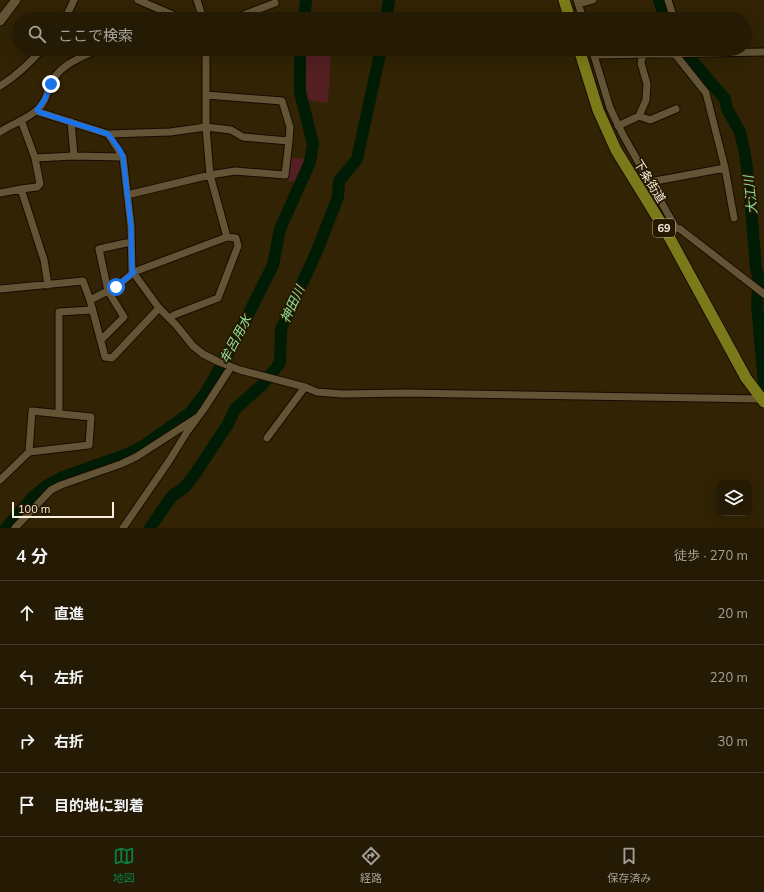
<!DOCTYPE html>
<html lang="ja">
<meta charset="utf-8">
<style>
:root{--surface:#251a03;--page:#2d230d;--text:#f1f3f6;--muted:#a3a19a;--line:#423825;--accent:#0b8043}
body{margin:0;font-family:Mulish,"Noto Sans JP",sans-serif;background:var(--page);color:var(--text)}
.controls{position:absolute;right:12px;bottom:12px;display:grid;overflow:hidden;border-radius:8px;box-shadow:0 4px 16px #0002}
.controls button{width:36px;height:36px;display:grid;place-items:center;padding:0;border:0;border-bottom:1px solid var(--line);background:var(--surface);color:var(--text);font:20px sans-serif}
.scale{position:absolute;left:12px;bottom:10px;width:102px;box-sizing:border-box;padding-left:4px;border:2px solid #faf0df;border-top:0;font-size:11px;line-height:14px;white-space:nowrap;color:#faf0df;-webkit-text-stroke:3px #271900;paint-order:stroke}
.stop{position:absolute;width:12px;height:12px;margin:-9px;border:3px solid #1a73e8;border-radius:50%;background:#fff}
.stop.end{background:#1a73e8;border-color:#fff;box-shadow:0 1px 4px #0008}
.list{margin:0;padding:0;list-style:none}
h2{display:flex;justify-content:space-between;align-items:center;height:52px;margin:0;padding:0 16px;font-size:17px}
h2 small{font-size:13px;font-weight:400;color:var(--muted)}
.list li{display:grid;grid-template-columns:26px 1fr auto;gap:12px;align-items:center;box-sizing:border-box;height:64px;padding:0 16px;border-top:1px solid var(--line)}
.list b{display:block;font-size:15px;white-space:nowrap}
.list em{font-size:13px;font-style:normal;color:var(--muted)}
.icon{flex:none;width:22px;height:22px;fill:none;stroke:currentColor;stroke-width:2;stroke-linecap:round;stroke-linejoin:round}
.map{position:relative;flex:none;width:764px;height:528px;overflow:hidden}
.search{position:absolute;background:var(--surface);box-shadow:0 4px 16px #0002;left:12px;right:12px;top:12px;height:44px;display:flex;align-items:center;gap:10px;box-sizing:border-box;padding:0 14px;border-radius:22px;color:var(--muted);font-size:15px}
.sheet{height:308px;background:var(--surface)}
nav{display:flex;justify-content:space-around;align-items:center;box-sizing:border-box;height:56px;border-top:1px solid var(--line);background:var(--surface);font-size:11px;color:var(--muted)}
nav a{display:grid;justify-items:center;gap:2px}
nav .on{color:var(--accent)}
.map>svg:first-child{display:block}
.green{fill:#531f23}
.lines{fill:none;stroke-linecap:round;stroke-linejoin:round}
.river{stroke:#001c05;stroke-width:12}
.minor-casing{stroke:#170c00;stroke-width:9}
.tertiary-casing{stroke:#170c00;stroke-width:11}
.primary-casing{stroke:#170c00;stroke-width:13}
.minor{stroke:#645436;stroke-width:7}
.tertiary{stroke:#645436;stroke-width:9}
.primary{stroke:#7a7a1a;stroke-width:11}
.route{stroke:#1a73e8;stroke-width:5}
.labels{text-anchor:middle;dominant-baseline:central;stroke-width:3.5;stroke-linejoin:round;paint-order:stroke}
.shield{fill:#271900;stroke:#bbb09c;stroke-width:1}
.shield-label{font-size:11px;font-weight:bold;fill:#faf0df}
.street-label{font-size:12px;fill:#faf0df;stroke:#271900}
.water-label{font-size:13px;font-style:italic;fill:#8ee39c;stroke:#271900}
</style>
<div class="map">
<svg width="764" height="528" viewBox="0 0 764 528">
<rect width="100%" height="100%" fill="#312304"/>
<path class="green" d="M306,49H331L328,103L308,100L304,91Z
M290,157L306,159V164L297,182L288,181Z"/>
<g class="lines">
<path class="river" d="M659,0L665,19
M304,19L306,0
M386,19L389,0
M682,49L725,99L727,109L740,132L745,154L749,185L756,268L760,284L758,289L757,304L764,384
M6,528L33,497L46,486L63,477L128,454L145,445L190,413L207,391L235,341L273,265L280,229L310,162L313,144L300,92V49
M150,528L172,496L185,487L195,474L228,424L235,409L262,385L280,363L281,329L317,251L338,197L339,181L357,159L381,49"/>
<defs>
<path id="minor" d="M138,0L173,15L177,19
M197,0L203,19
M577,0L583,19
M668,0L674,19
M579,4L593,0
M65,19L74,0
M233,19L275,3
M592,49L610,108L623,135L676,228
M594,55L764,52
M0,86C16,76 30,63 42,49
M37,110L39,112L108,134L123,157L131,226L132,271L159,308L176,325L193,346L203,354L219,362L240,370L305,387L317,392L342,394L406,393L761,399
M639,116L650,120L676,109
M21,120L35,158L40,184L37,187L21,189L44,260L48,285
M71,122L74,156
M618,126L639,116L646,100L647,84L641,63L643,54
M0,132C12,123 30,119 40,107C46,101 47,92 50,85C60,64 80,58 99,49
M108,134L170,132L206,127L231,130L243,137L289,141L290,127L282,101L206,95
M35,158L74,156L123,157
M725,168L734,218
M650,182L725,168L706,93L675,54
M0,193L21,189
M127,195L210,175L235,171L285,175L289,141
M673,230L676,228L680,229L764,294
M0,289L83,281L90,300L105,357L112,358L159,308
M90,300L116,287L134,272L227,237
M170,318L174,315L218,298L238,246L236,238L227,237L210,175L206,127V49
M100,339L103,338L124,317L108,291L99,249L126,243H131
M59,414V312L92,310
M267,438L305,387
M0,480L29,452L89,445L91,417L32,411L29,452
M15,528L51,490L61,485L121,464L136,457L198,417
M123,528L169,461L187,432L204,409L231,367"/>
<path id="tertiary" d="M0,21L16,0"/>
<path id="primary" d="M564,0L570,19
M579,49L598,110L616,150L667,233L746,378L764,402"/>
</defs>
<use href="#minor" class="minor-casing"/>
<use href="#tertiary" class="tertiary-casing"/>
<use href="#primary" class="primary-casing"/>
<use href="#minor" class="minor"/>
<use href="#tertiary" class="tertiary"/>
<use href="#primary" class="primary"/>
</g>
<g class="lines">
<path class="route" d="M51,84L45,99L37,110L39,112L108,134L120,150L123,157L131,226L132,271L134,272L116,287"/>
</g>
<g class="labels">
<rect class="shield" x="653" y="219" width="22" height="18" rx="3"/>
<g class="shield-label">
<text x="664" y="228">69</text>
</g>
<g class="street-label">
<text transform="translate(650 181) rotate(58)">下条街道</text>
</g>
<g class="water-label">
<text transform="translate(750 195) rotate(-96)">大江川</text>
<text transform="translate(292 304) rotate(-65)">神田川</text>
<text transform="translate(235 339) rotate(-62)">牟呂用水</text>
</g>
</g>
</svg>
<div class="controls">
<button><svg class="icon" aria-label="layers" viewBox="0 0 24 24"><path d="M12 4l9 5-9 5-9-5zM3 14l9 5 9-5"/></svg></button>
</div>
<div class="scale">100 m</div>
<div class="stop" style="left:116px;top:287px"></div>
<div class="stop end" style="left:51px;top:84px"></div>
<div class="search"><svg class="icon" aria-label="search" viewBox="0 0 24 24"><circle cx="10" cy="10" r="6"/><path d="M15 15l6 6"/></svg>ここで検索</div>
</div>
<section class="sheet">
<h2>4 分<small>徒歩 · 270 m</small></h2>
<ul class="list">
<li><svg class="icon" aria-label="ahead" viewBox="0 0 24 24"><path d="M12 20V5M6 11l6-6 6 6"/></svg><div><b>直進</b></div><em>20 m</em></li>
<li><svg class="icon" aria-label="left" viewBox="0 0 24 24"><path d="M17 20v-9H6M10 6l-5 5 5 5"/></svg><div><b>左折</b></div><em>220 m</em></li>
<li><svg class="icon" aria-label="right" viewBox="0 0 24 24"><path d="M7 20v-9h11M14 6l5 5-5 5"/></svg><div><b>右折</b></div><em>30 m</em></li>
<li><svg class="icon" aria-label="arrive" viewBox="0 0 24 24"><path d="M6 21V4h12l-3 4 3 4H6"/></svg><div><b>目的地に到着</b></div></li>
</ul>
</section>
<nav>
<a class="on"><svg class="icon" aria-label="map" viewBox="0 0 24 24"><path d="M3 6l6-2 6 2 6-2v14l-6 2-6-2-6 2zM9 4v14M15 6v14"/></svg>地図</a>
<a><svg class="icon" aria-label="directions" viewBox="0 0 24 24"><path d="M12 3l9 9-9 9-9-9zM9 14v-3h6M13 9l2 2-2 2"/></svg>経路</a>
<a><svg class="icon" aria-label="saved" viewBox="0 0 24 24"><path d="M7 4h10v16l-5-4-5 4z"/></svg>保存済み</a>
</nav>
